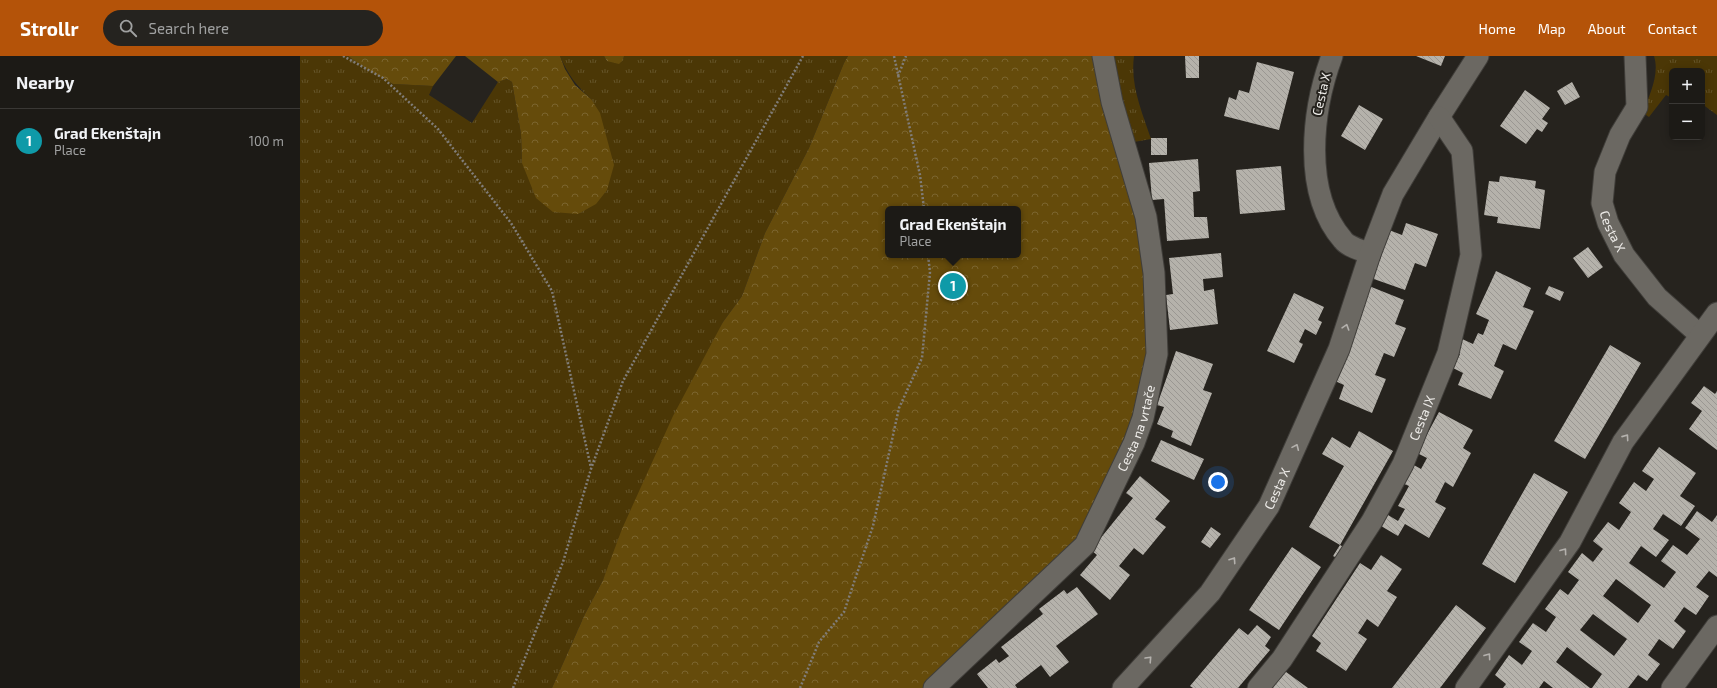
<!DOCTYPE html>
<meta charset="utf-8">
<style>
:root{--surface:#1c1a16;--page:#25231f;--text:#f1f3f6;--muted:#a0a1a1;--line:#3a3835;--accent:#b45309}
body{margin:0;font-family:"Exo 2",sans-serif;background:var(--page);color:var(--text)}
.controls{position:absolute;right:12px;top:12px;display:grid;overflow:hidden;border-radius:6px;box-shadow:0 2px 10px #0003}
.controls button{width:36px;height:36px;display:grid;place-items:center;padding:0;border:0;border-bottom:1px solid var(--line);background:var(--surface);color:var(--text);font:20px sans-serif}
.you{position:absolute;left:918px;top:426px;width:14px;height:14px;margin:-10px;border:3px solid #fff;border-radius:50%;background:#1a73e8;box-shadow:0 0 0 6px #1a73e833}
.badge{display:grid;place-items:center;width:26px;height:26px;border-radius:50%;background:var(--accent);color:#fff;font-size:13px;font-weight:700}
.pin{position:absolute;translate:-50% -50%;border:2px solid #fff;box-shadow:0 1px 4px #0006}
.popup{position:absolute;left:585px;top:150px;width:136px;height:52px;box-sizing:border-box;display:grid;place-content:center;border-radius:6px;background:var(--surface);filter:drop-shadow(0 1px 3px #0005);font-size:13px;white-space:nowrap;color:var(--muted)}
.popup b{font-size:15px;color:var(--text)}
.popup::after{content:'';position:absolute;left:50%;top:100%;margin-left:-8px;border:8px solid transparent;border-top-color:var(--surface)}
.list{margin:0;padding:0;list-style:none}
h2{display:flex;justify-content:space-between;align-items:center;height:52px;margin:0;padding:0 16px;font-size:17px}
h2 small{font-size:13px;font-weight:400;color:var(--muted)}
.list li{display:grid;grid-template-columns:26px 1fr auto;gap:12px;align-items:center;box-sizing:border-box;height:64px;padding:0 16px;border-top:1px solid var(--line)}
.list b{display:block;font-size:15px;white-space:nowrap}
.list p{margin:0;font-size:13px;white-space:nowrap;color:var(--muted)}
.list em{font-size:13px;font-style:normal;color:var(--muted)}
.icon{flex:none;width:22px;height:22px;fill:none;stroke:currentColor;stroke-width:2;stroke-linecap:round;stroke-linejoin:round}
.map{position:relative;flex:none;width:1417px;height:632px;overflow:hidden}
header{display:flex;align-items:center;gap:24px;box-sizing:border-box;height:56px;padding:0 20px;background:var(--accent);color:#fff}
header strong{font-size:19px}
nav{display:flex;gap:22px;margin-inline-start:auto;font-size:14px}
.search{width:280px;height:36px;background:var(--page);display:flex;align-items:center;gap:10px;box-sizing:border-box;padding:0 14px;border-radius:22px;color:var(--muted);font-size:15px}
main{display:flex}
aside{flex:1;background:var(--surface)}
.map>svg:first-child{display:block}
.grass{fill:url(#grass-tufts)}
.forest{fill:url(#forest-crowns);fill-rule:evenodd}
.building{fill:url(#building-back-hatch);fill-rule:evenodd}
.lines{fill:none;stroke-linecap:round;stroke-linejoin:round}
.minor-casing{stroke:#403e3a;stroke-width:23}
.path{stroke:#807d79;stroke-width:2.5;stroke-dasharray:2 2;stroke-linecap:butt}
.minor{stroke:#6b6862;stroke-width:21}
.oneway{stroke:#b4b1ad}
.labels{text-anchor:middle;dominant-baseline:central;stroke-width:4;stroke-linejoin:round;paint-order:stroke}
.street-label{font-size:13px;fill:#efedea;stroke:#26231e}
</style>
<header>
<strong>Strollr</strong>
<div class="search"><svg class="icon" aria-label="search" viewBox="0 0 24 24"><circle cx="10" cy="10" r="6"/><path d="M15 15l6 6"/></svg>Search here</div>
<nav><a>Home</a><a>Map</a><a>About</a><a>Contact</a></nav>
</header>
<main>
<aside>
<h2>Nearby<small></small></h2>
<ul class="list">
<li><span class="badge" style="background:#0f9aa8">1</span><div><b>Grad Ekenštajn</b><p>Place</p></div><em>100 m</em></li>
</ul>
</aside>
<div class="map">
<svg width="1417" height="632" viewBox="0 0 1417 632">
<defs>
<pattern id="grass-tufts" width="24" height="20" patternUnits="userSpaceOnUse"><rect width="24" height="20" fill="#4b3706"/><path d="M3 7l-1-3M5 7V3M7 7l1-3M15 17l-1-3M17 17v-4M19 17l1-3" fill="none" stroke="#65542a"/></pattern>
<pattern id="forest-crowns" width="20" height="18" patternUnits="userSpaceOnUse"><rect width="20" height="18" fill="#654b0b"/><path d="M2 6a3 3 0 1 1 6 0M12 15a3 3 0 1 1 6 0" fill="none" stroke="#7b652f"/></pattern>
<pattern id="building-back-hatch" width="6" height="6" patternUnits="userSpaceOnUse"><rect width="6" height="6" fill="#b5b2ab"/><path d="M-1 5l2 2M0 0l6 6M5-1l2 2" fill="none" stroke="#9a9792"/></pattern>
</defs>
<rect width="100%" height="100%" fill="#26231e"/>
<path class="grass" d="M0,0H48L69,15L93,28L133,30L129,39L172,67L198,26L207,23L212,26L221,78L222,107L291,43C276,29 268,19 260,0H304L307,5L323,4L324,0H548L544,7L509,92L465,177L442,240L423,266L303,524L285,558L252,632H0Z
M811,0H834C830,29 842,56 851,83L834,86L826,64Z
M1354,0H1417V59L1402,48V15H1372V42L1366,39L1349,61L1343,57C1349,39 1360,19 1354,0Z"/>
<path class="forest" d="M48,0H156L133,30L93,28L69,15Z
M165,0H260L265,13L275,29L291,43L300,57L314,109L307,134L296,148L278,158L253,156L236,142L222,107L221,78L212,26L207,23L198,26Z
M304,0H324L323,4L319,8L307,5Z
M548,0H798L837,142L851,305L836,373L778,487L627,632H252L285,558L303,524L322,473L373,360L423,266L442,240L465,177L509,92L544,7ZM588,153H718V199H588Z"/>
<path class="building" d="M885,0H899V22H886Z
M1116,0H1145L1141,10Z
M957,6L994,16L979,74L924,60L929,41L936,44L939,34L949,37Z
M1272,26L1280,41L1265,49L1257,35Z
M1225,34L1250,52L1242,63L1248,67L1242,76L1237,73L1226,88L1200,70Z
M1059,49L1083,63L1065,94L1041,80Z
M851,82H867V99H851Z
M898,103L900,135L893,136L894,161H907L909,182L867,185L864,143L852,144L849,107Z
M981,110L985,154L940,158L936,114Z
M1200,120L1236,125L1235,132L1245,134L1240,173L1197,167L1198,161L1184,159L1189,125L1199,126Z
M1106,167L1138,178L1126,211L1115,207L1105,234L1071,222L1089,174L1102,179Z
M1288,191L1303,211L1288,222L1273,202Z
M921,197L923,221L903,223L904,235L914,233L918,268L870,274L866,239L873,238L869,202Z
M1196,215L1231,232L1223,251L1234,255L1216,294L1203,288L1194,310L1204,315L1191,343L1158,329L1163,317L1153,312L1160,298L1154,295L1160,282L1173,288L1178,277L1183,279L1189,264L1176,258Z
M1069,230L1104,244L1095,268L1106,272L1094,301L1084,297L1075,319L1086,323L1072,357L1039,343L1044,329L1035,325Z
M1249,230L1264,236L1260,245L1245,238Z
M994,237L1024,251L1018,264L1022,266L1016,279L1005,273L999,286L1003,288L994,307L967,295Z
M1310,289L1341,307L1285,403L1254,385Z
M876,295L913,308L903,334L912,337L891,390L871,381L873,375L857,368L864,351L857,349Z
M1404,330L1415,338L1417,335V394L1389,373L1402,355L1391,347Z
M1139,356L1173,374L1163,392L1171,397L1153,431L1145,426L1135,446L1146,452L1129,482L1105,468L1098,480L1081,470L1088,459L1098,465L1105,453L1098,450L1109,430L1102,427L1112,408L1121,413L1127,402L1117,397Z
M1059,375L1093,395L1040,489L1009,471L1044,410L1022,398L1032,381L1050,392Z
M861,384L904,403L894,424L851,405Z
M1359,391L1396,417L1380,440L1395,450L1381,470L1363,458L1353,473L1369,484L1356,501L1341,490L1329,507L1364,532L1376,516L1361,505L1373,489L1387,499L1400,483L1385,472L1397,455L1412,466L1417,459V521L1409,515L1396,531L1409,540L1396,559L1384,551L1374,565L1386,575L1373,593L1359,583L1348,599L1360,608L1347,625L1338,619L1328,632H1292L1302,618L1267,591L1256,606L1290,632H1253L1244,625L1239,632H1203L1206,628L1195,619L1209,599L1222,609L1232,595L1219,586L1233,567L1246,576L1256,561L1245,553L1260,533L1268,539L1279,524L1268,516L1282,497L1293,506L1303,493L1293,485L1308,466L1319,474L1331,456L1319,447L1334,426L1346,435L1354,423L1342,415ZM1316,523L1351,549L1338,567L1303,540ZM1293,558L1327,583L1314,600L1280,574Z
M1234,417L1268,436L1215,527L1182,508Z
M840,420L870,445L855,463L866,471L843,499L834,492L819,510L830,519L810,544L780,519L797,499L791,494L833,442L826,437Z
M911,471L921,478L910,492L901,486Z
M1040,489L1049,494L1043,506L1033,500Z
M992,491L1021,511L979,574L949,554Z
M1081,499L1102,513L1087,535L1097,541L1078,571L1067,563L1058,577L1067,583L1046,615L1016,595L1021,587L1012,580L1060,507L1071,514Z
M777,531L798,558L756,590L769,606L750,621L741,609L715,629L717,632H688L677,618L696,603L699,607L709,600L701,591L743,558L739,553L764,534L767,538Z
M1156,549L1186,572L1140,632H1092Z
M957,569L971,581L965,590L970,594L938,632H893L890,630L939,572L948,579Z
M982,613L1008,632H969Z"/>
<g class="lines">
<defs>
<g id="minor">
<path d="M1032,0C1012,54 1002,137 1043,184C1048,191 1062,194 1070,198"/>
<path id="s1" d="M1335,0L1337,51L1320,79L1305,116L1302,147L1308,167L1324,199L1357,241L1400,279"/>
<path id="s2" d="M634,632L785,489L834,387L843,362L857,298L854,217L846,161L812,46L803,0"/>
<path id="s3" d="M823,632L910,537L969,450L1039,293L1070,198L1093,138L1139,61L1178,0"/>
<path id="s4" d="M958,632L982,603L1072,465L1103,408L1148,297L1171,199L1162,95L1139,61"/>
<path d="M1166,632L1270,486L1323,386L1417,257"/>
<path d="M1372,632L1417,570"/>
</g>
</defs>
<use href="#minor" class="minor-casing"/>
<path class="path" d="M43,0L83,22L138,73L211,167L252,235L291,412
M594,0L620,119L624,153
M598,20L606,0
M213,632L263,506L291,413L323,325L503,0
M500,632L519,586L544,556L573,470L599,352L622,302L630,216L628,199"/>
<use href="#minor" class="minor"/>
</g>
<defs><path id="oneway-chevron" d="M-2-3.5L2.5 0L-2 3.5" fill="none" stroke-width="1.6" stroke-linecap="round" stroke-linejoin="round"/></defs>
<g class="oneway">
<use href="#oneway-chevron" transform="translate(1046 271) rotate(-72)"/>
<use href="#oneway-chevron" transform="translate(1326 381) rotate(-55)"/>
<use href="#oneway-chevron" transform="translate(996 391) rotate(-66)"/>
<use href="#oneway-chevron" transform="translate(1264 495) rotate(-54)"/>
<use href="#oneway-chevron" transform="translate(933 504) rotate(-56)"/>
<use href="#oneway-chevron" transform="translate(1188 600) rotate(-54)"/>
<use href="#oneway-chevron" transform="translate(849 603) rotate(-47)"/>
</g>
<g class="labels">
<g class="street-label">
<text transform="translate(1021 38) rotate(-77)">Cesta X</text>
<text stroke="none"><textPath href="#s1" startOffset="185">Cesta X</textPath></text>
<text stroke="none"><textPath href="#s4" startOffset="317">Cesta IX</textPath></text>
<text stroke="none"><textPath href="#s2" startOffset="336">Cesta na vrtače</textPath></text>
<text stroke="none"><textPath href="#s3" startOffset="253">Cesta X</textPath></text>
</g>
</g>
</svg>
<div class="controls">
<button>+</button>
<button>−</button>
</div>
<div class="you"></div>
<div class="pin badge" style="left:653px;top:230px;background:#0f9aa8">1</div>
<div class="popup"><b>Grad Ekenštajn</b>Place</div>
</div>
</main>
